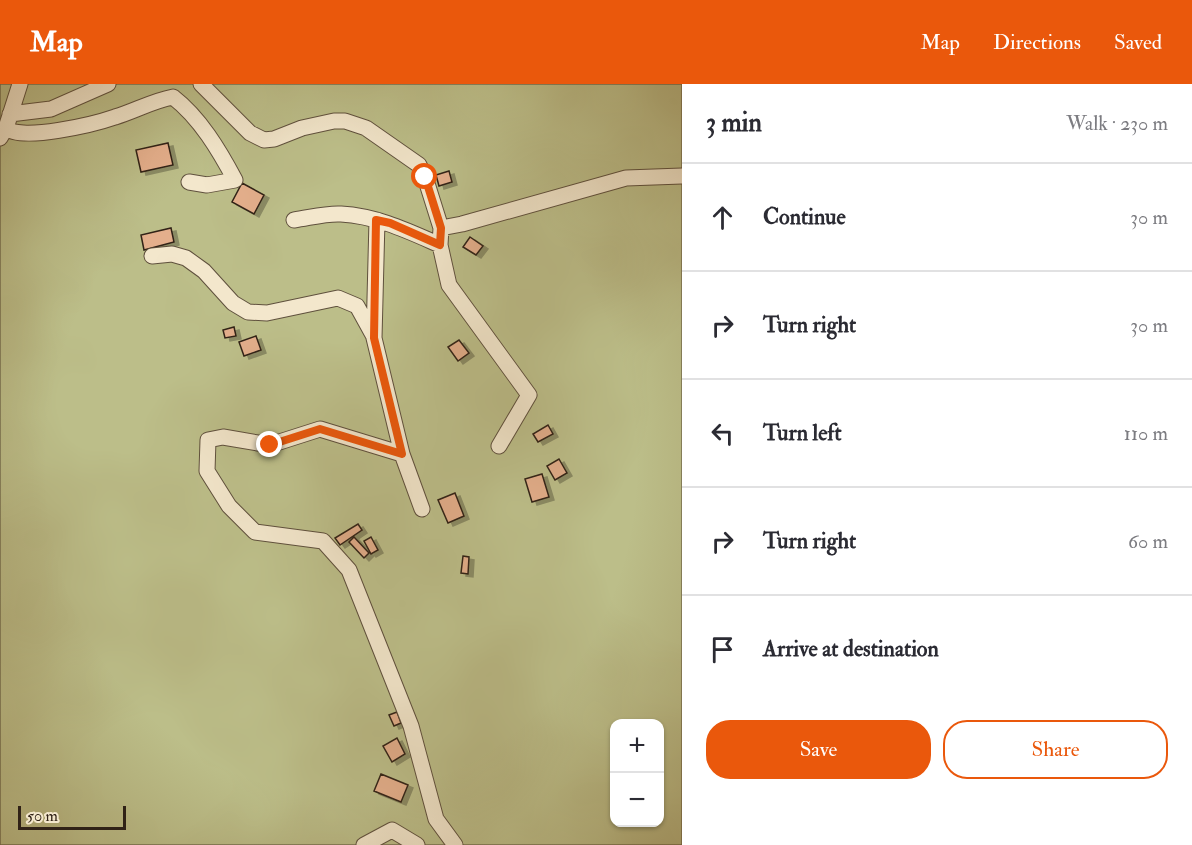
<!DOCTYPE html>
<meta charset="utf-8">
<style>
:root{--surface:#fff;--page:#f2f2f3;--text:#2b2b33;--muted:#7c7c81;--line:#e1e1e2;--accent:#ea580c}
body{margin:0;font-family:"IM FELL Double Pica",serif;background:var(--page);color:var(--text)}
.controls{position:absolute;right:18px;bottom:18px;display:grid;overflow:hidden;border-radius:12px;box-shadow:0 2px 4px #0004}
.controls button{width:54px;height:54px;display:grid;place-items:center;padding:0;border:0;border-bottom:2px solid var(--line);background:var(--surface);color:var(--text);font:30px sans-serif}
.scale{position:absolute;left:18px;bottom:15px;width:108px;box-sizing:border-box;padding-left:6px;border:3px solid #302217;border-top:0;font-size:16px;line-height:21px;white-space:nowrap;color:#302217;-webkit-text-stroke:4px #f3e7cc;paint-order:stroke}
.stop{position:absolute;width:18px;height:18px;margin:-14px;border:4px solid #ea580c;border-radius:50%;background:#fff}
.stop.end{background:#ea580c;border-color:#fff;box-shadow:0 2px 6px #0008}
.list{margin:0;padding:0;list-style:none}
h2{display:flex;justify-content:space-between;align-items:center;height:78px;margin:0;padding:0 24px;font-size:26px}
h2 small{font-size:20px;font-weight:400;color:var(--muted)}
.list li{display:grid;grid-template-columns:39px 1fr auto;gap:18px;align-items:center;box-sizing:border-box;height:108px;padding:0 24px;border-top:2px solid var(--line)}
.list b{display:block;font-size:22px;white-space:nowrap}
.list em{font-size:20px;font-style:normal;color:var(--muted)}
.actions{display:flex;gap:12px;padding:18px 24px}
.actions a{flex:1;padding:14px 0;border:2px solid var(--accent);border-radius:24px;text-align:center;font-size:21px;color:var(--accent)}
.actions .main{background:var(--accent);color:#fff}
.icon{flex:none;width:33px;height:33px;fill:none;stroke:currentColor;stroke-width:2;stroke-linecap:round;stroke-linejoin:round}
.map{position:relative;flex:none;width:682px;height:761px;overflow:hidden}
header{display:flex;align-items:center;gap:36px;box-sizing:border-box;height:84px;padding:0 30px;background:var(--accent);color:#fff}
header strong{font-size:28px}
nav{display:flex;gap:33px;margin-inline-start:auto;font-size:21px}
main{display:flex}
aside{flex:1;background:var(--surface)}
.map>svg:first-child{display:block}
.green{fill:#bcbe89;stroke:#767050;stroke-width:1.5;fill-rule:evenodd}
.building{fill:#e4af8c;stroke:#302217;stroke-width:1.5;filter:url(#shadow)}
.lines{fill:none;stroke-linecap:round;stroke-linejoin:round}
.street-casing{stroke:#5f503d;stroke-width:17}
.street{stroke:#f3e7cc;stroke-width:15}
.route{stroke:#ea580c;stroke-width:8}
</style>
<header>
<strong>Map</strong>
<nav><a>Map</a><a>Directions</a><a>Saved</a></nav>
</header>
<main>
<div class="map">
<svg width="682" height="761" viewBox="0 0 682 761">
<defs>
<filter id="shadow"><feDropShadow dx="5" dy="3" stdDeviation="0" flood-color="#0004"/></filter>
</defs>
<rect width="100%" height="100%" fill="#eddab0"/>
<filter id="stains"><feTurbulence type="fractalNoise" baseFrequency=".00333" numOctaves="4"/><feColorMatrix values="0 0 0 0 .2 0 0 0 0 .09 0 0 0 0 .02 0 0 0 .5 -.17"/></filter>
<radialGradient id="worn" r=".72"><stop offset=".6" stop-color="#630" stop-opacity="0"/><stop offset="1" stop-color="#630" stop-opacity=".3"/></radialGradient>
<path class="green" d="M0,0H682V761H0ZM614,640H660V738H614Z"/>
<path class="building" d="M168,59L173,81L141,88L136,66Z
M449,87L452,98L439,102L436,91Z
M242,99L264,111L254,130L232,118Z
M171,144L174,158L144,166L141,151Z
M470,153L483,162L476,171L463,163Z
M234,243L236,252L225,254L223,246Z
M256,252L261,266L244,272L239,258Z
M459,256L469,269L458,277L448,263Z
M548,341L553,350L538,358L533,350Z
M559,375L567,389L555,396L547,382Z
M542,390L549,413L532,418L525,395Z
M455,409L464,432L448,439L438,416Z
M358,440L362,446L340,461L335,454Z
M354,453L369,469L364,474L349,458Z
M371,453L378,466L371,470L364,457Z
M463,472L469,473L468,490L461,489Z
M397,628L401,639L394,642L389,631Z
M397,654L405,670L392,678L383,662Z
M381,690L408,701L401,718L374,707Z"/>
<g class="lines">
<defs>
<path id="street" d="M201,0L250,49L264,56L274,55L302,44L334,37H345L366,44L419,81L425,93L441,144L440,161L449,201L529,311L499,362
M10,30L51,25L108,0
M6,44C21,58 95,40 115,33C135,27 152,17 173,13C200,34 219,66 235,96L207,101L189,98
M0,54L6,44L20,0
M294,136C309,134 326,129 341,130C377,132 408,147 440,161
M377,136L374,254L402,370L422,425
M441,144L462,140L626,94L682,92
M152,172L172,170L186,174L204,187L233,219L248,228L267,229L338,214L357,222L373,251
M402,370L320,345L270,361L223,353L208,356L207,387L229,422L255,448L323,457L349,486L411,642L436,735L455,761
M364,761L392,746L417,761"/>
</defs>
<use href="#street" class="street-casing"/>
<use href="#street" class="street"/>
</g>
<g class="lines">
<path class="route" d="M270,361L320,345L402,370L374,254L376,136L390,139L440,161L441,144L425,93"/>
</g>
<rect width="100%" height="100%" filter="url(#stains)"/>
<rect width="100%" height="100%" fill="url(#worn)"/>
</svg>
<div class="controls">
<button>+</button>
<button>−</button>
</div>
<div class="scale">50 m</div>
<div class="stop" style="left:425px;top:93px"></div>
<div class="stop end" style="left:270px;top:361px"></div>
</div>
<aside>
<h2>3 min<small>Walk · 230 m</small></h2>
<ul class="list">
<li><svg class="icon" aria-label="ahead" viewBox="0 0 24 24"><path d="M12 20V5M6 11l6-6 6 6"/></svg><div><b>Continue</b></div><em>30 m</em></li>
<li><svg class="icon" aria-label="right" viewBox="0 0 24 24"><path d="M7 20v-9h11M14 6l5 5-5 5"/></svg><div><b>Turn right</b></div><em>30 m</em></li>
<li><svg class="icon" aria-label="left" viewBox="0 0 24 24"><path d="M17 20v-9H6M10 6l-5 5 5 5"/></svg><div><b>Turn left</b></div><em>110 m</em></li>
<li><svg class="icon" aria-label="right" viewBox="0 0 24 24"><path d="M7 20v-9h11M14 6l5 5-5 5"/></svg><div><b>Turn right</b></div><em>60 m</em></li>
<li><svg class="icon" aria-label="arrive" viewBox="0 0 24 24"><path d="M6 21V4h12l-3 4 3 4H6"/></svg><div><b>Arrive at destination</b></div></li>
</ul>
<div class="actions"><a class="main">Save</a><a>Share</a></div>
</aside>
</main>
